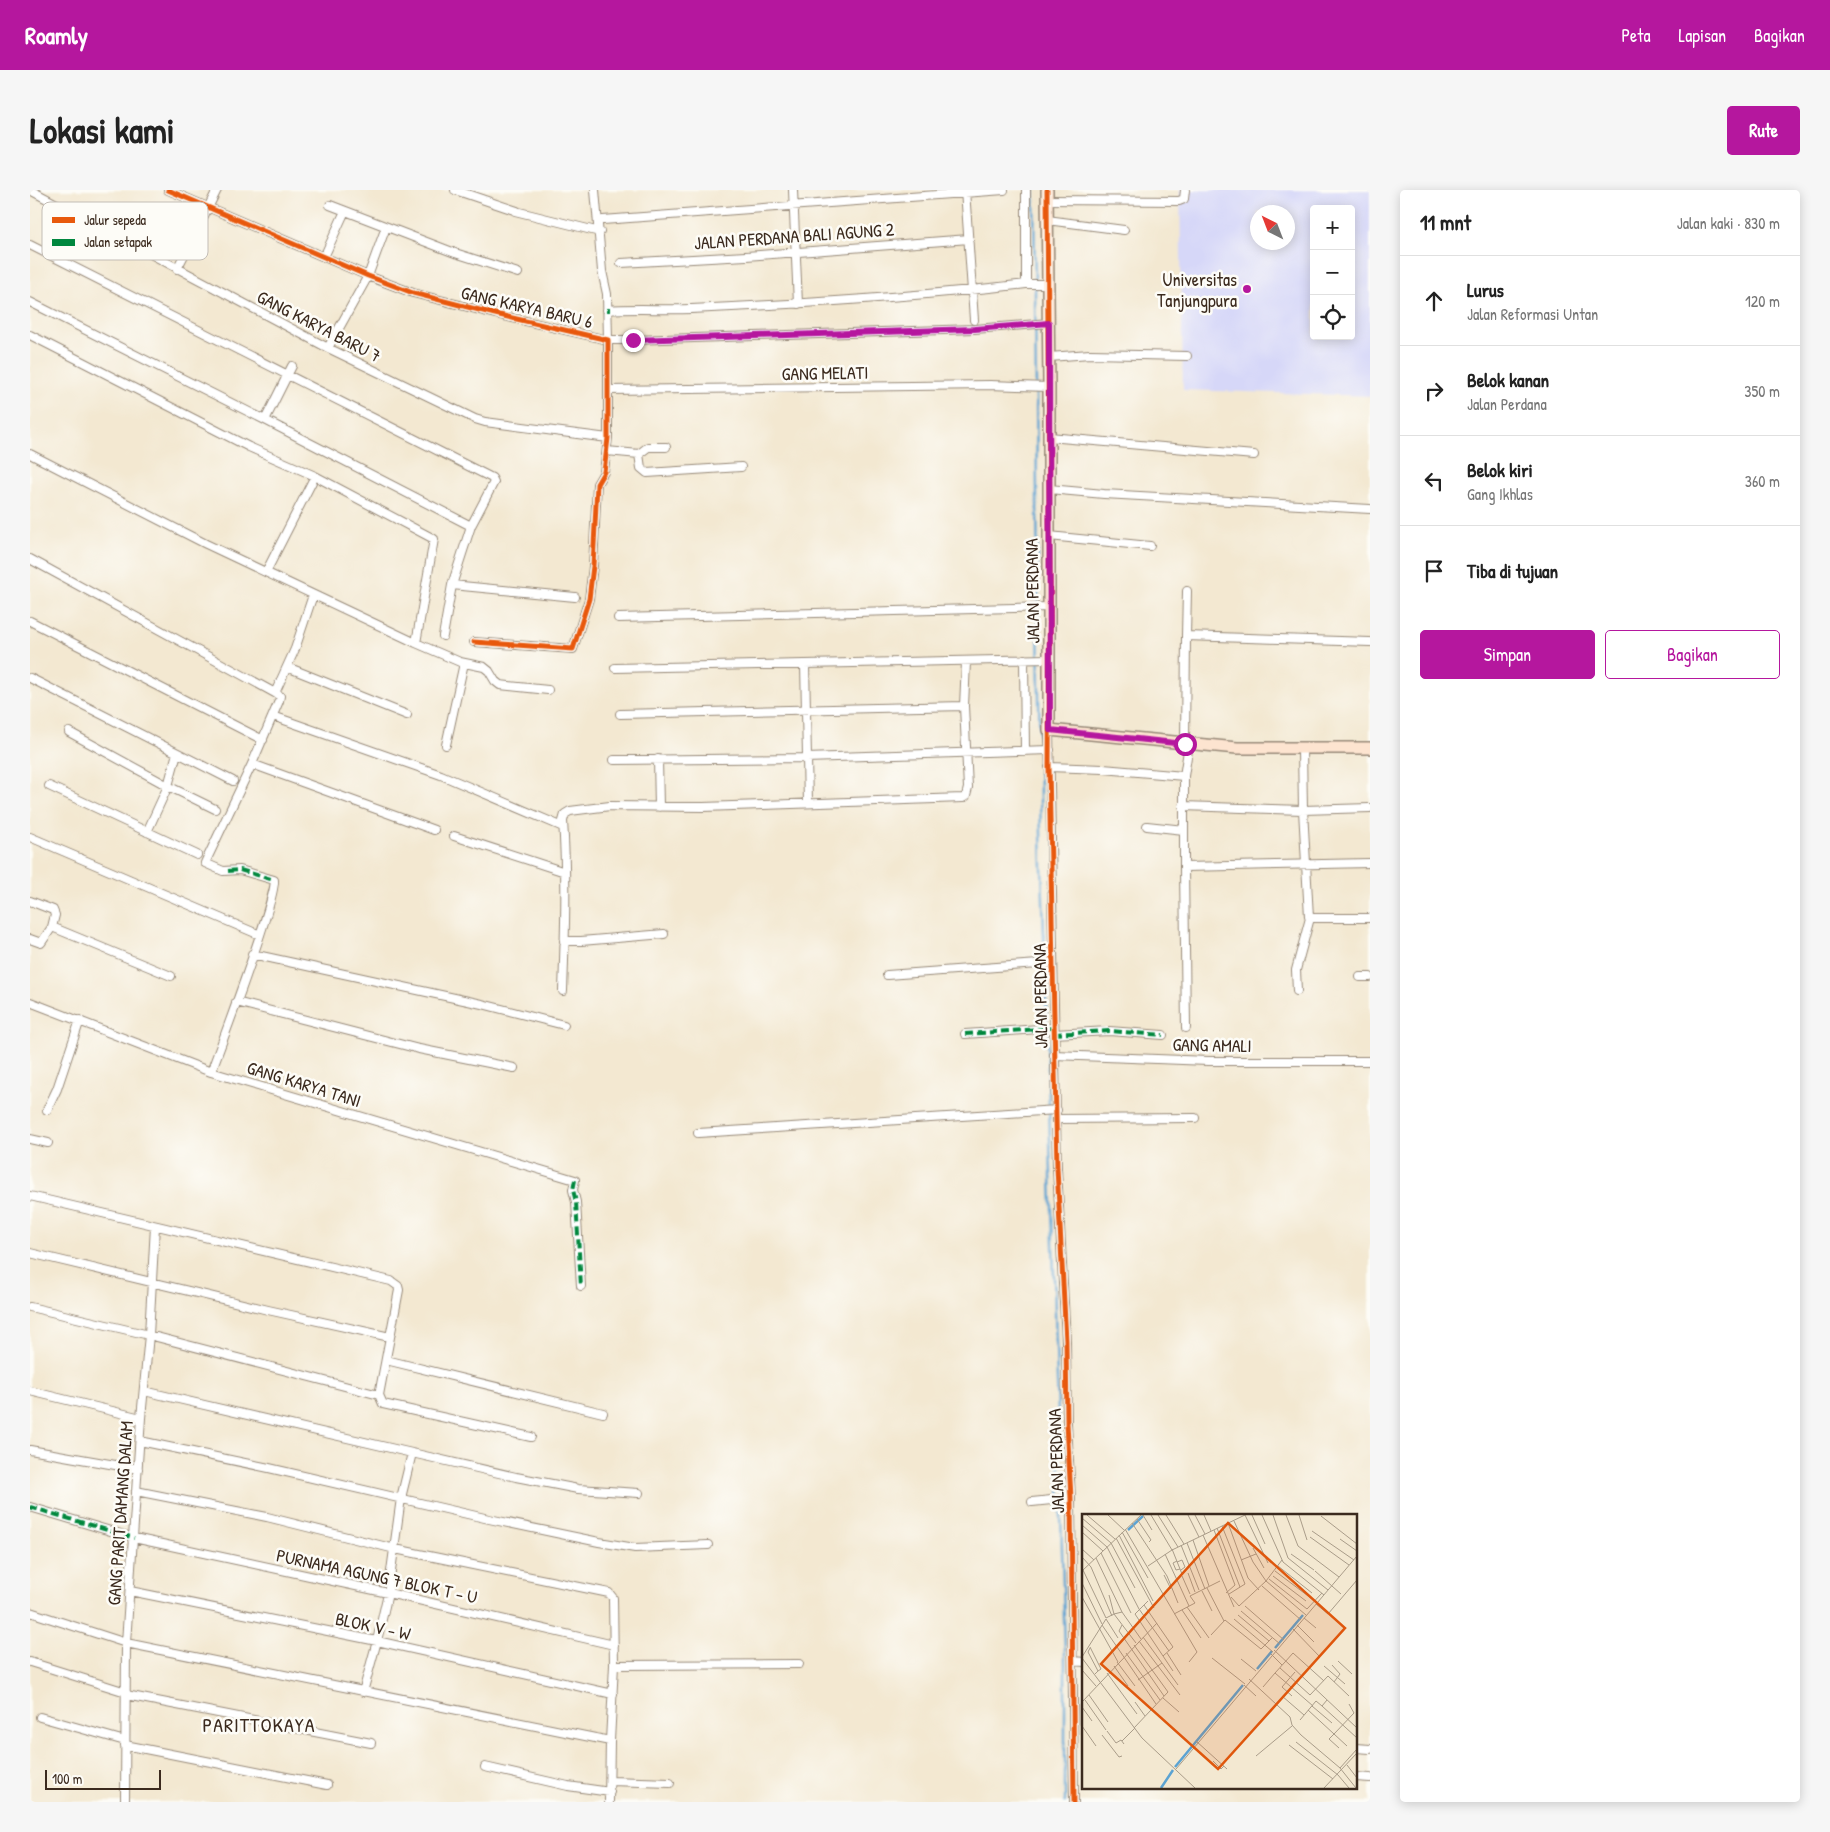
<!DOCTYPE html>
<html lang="id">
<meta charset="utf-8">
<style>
:root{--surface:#fff;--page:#f6f6f6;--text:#222;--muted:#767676;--line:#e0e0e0;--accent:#b5179e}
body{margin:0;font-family:"Patrick Hand",sans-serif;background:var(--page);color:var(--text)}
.controls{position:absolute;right:15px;top:15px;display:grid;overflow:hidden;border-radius:5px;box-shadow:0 2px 12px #0003}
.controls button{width:45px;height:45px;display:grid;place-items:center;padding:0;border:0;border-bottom:1px solid var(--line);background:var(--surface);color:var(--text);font:25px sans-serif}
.compass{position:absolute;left:1220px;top:15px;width:45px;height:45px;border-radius:50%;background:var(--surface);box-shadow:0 2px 12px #0003;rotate:318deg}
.scale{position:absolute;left:15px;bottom:12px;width:116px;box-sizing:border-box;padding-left:5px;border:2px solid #3b2a1e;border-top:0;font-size:14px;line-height:18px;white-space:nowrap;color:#3b2a1e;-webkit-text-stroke:4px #fdfcf7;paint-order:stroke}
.stop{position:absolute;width:15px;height:15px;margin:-11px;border:4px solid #b5179e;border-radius:50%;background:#fff}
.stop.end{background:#b5179e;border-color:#fff;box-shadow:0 1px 5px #0008}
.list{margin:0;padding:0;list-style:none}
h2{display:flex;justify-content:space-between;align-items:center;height:65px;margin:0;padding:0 20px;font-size:21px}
h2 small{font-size:16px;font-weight:400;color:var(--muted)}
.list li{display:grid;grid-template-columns:32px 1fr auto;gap:15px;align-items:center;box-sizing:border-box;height:90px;padding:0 20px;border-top:1px solid var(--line)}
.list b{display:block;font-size:19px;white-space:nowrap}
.list p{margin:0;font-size:16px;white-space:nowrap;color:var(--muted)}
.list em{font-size:16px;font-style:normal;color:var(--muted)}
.actions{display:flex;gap:10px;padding:15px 20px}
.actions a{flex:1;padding:11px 0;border:1px solid var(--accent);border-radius:5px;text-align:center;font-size:18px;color:var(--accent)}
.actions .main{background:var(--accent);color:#fff}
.icon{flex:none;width:28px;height:28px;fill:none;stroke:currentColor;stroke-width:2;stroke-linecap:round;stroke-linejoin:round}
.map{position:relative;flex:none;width:1340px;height:1612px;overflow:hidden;border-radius:5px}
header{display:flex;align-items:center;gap:30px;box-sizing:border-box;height:70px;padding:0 25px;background:var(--accent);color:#fff}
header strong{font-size:24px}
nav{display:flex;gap:28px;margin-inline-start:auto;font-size:18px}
.intro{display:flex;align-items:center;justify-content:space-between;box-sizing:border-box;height:120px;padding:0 30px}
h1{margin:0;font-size:35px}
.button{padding:12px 22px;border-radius:5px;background:var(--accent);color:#fff;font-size:18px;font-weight:700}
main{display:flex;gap:30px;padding:0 30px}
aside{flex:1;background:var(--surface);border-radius:5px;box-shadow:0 2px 12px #0003}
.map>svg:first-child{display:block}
.built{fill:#d6d7f8;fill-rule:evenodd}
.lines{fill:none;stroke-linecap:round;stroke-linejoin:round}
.stream{stroke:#5ca3d2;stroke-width:2.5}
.street-casing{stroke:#978978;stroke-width:10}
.secondary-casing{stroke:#978978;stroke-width:14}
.street{stroke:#fff;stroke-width:8}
.secondary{stroke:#fde4d0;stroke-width:11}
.quiet{stroke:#00873e;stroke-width:4;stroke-dasharray:8 4;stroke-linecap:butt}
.cycleway-casing{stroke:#fdfcf7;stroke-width:8}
.cycleway{stroke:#e8590c;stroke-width:5}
.route{stroke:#b5179e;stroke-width:6}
.poi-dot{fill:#b5179e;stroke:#fdfcf7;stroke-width:2}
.labels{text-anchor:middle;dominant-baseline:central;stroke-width:5;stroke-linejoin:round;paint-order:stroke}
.street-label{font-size:18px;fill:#3b2a1e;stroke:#fdfcf7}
.poi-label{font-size:18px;fill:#3b2a1e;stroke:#fdfcf7;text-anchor:end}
.quarter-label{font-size:20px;letter-spacing:1px;fill:#3b2a1e;stroke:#fdfcf7}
.inset-river{fill:none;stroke:#5ca3d2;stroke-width:2.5}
.inset-road{fill:none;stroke:#a99c89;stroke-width:1}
.view{fill:#df570d;fill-opacity:0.15;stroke:#df570d;stroke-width:2.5}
.inset-edge{fill:none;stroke:#3b2a1e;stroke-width:2.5}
.key{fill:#fdfcf7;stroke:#c3bdb6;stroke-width:1}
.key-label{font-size:14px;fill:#3b2a1e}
</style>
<header>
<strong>Roamly</strong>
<nav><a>Peta</a><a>Lapisan</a><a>Bagikan</a></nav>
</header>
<div class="intro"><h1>Lokasi kami</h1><a class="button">Rute</a></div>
<main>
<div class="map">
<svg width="1340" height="1612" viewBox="0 0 1340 1612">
<rect width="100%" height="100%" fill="#fdfcf7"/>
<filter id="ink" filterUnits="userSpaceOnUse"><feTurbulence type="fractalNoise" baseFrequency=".02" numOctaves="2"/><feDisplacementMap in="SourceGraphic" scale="10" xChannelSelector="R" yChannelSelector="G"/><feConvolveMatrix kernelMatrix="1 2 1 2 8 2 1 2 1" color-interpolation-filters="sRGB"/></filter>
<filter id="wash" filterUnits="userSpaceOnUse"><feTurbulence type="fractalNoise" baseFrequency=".0096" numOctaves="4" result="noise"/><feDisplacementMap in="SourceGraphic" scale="20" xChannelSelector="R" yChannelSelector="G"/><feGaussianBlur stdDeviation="1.12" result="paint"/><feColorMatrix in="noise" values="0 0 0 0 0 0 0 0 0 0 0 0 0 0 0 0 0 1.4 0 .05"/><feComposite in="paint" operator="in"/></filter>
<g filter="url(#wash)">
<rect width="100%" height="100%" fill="#f3e8d1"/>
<path class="built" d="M1150,0H1340V206L1153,200ZM1284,19H1321V146H1284ZM1228,22H1258V52H1228Z"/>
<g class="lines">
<path class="stream" d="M1004,0L1010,609L1035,1463V1612"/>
</g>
</g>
<g filter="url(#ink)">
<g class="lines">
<defs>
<path id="street" d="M138,0L338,86L383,103L465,124L578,150V248L574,282L567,294L563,376L559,409L543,459L444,452
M425,0L487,21
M565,0L572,81L577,104L578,150H603L945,139L1019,133
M763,0L768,114
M935,0L944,130
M2,1L298,158L445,229L455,232L578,248
M1016,10L1149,11L1154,9L1155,0
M300,15L425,63L488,83
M485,21L570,42
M573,30L974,0
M1017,30L1094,40
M0,55L462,288L464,292L441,336L422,395L413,446
M294,67L315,21
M591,73L716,66L939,49
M147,79L187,0
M996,94H1018
M0,112L235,230L441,336
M577,120C605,118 633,120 661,119C773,114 884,107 996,94V0
M0,145L219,257L285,286L404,349L386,453
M298,158L338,86L356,37
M1019,167L1060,164L1157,166
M578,200L960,195L1019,197
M235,230L262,176
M1019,247L1224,265
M577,261L609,264L618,257H636
M0,264L176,354L386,453L430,472L454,477L459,481L465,491L470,495L518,500
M609,264L611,278L617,283L711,277
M1019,299L1074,304L1340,319
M1019,346L1120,356
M0,369L245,503
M236,382L285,286
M422,395L545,407
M588,428L1020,417
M0,431L233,550
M1156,446L1157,401
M994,469L995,561
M775,475L778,613
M257,477L377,525
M585,478L1020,469
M0,488L203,591
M590,524L934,516
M243,526L411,585L533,637
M1019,540L1027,978L1036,1151L1037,1233L1041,1308L1044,1612
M39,542L138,596L185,619
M1155,554L1156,446L1340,452
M1159,554L1154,586V677L1340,673
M416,555L434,473
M1272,558L1273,620L1279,727L1281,728H1340
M628,569L629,617
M584,570L776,568L1020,560
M222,574L404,640
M1019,577L1073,579L1154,586
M19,596L167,665
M1153,616L1273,620L1340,618
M1117,636L1154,640
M117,642L138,596L147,563
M424,646L535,682
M0,647L230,745
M1154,677L1156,838
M0,711L23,720L25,725L22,737L141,786
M0,749L11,753L22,737
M534,751H551L634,744
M222,764L452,814L534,835
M857,785L1023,773
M1330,787H1340
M533,801C535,744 537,688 533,631L535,624L540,621L580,616L673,617L933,608L936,606L938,598L934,516L936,472
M1267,801L1266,780L1280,728
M0,812L181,882L545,990L543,1000L546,1012L551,1096
M206,812L389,859L484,878
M935,844L1024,838
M1024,844L1079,841L1133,845
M1024,865L1178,871H1340
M181,882C190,858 249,701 244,690L210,680L193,681L175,673L222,574L249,511L250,506L245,503L265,459L283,405
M17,920L27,899L50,830
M1026,929L1165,928
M668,943L1027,920
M0,949L18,953
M0,1006L361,1091L368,1096L369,1100L349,1205
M0,1063L238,1120L360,1147
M0,1117L119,1145L349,1205L353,1214L501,1247
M356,1170L573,1223
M0,1201L111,1228
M114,1201L382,1263
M110,1251L239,1278L459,1329L569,1352L605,1358L678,1355
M0,1260L108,1279
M106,1301L237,1327L365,1359L579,1403L583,1408L584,1475L580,1551L579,1612
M1002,1312L1041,1308
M0,1317L104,1348L358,1403L584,1455
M100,1401L347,1451L583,1504
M0,1422L96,1453L580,1551
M1043,1471L1054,1472
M0,1472L96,1502
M584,1475L769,1474
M333,1502L347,1451L358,1403L371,1308L382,1263L486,1287L548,1299L609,1303
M96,1505L341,1553
M10,1527L95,1551
M95,1555L297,1595
M1326,1558L1340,1559
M455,1577L538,1596L580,1602
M1326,1587L1340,1588
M581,1591L640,1593
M95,1612L96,1453L111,1228L119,1145L125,1036"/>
<path id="secondary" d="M1017,0L1019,197V540L1207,558H1340"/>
</defs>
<use href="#street" class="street-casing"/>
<use href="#secondary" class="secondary-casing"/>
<use href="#street" class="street"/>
<use href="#secondary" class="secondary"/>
<path class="quiet" d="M577,120H580
M198,681L210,680L244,690
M935,844L1024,838
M1024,844L1079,841L1133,845
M545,990L543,1000L546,1012L551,1096
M0,1317L104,1348"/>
<defs>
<path id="cycleway" d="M138,0L338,86L383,103L465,124L578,150V248L574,282L567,294L563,376L559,409L543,459L444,452
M1017,0L1020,417L1019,577L1027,978L1036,1151L1037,1233L1041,1308L1044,1612"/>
</defs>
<use href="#cycleway" class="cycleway-casing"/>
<use href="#cycleway" class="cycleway"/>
</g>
</g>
<g class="lines" filter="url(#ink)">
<path class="route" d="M603,150L945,139L1019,133L1020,540L1155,554"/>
</g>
<circle class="poi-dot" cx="1217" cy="99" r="5"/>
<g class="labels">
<g class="street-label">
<text transform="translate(764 46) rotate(-4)">JALAN PERDANA BALI AGUNG 2</text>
<text transform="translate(497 117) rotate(13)">GANG KARYA BARU 6</text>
<text transform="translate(289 136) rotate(27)">GANG KARYA BARU 7</text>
<text transform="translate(795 183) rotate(-1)">GANG MELATI</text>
<text transform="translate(1002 401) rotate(-91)">JALAN PERDANA</text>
<text transform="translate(1010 806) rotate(-91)">JALAN PERDANA</text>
<text transform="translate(1182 855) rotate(1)">GANG AMALI</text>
<text transform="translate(274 894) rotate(17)">GANG KARYA TANI</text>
<text transform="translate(1026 1271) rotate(-92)">JALAN PERDANA</text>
<text transform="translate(90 1323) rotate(-86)">GANG PARIT DAMANG DALAM</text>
<text transform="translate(347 1386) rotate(12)">PURNAMA AGUNG 7 BLOK T - U</text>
<text transform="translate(343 1436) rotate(12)">BLOK V - W</text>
</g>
<g class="poi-label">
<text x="1207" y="89">Universitas<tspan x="1207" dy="21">Tanjungpura</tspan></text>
</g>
<g class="quarter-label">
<text x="229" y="1534">PARITTOKAYA</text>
</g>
</g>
<g transform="translate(1052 1324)">
<rect width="275" height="275" fill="#f3e8d1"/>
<path class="inset-river" d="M46,16L61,2M193,134L221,101M175,155L190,137M93,253L161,171M79,274L91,256"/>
<path class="inset-road" d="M5,1L33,25M26,1L42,16M61,1L70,16M69,1L90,36M76,1L96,33M84,1L102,30M106,1L117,23M113,1L123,20M122,1L129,17M163,1L186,49M170,1L183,30M180,1L201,48L242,81M191,1L206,44L246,76M204,1L216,32L257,63M217,1L225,26M239,2L275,30M0,4L29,29M55,5L69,26L67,28M50,9L85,62L96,89M146,9L166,64L177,76M0,11L25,33L57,95L87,137M140,12L163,70L147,80M135,14L158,73M43,15L115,138L107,148M132,16L153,71L144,79M230,17L272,46M0,18L21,37M40,18L66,64M37,21L71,87M121,21L152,93M228,23L267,51M34,24L72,94M258,25L275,37M111,26L127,72M29,29L53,74M105,29L123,75M99,31L117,76M171,34L182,54M0,35L12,46M90,35L100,60M19,39L49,99M83,40L107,92M209,40L232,56M0,43L9,53L30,102M14,44L40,98L59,125M159,46L174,40M200,46L184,67L224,101M95,47L91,49L94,56L98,55M95,48L100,46L103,53L99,56M66,52L90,36L163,1M196,52L230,79M1,56L24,104L32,100L54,129M0,57L59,1M193,57L234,88M233,57L259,80M106,59L113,78M82,61L89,75M100,62L108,80M191,62L224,87M187,65L225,95L240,79M0,69L20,110M180,72L219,106M125,74L142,107M120,77L130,97M27,81L32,100L40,98M0,83L36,148M149,83L157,92L184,67L171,48L152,7M66,87L53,100L91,157M234,90L246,100L275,66M62,91L91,133L81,142M163,92L202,126M105,93L127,124M100,96L119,124M159,97L198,130M92,100L113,89L108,82L138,67M156,101L187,127M222,104L234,114M24,105L36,124M152,105L191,138M20,111L74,190M40,111L37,117L82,182M215,111L232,128M211,115L238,143M129,121L143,106L179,135L190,124M61,123L80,149M57,127L98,181M8,133L19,155L16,157M8,134L6,138L16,157L13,160M192,136L275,214M44,139L78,186M85,139L99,161M189,140L200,151M0,143L24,105M0,144L60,224L113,274M130,144L163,170M159,145L174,157M256,147L270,160M35,148L53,172M203,148L193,159L231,192M203,148L211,139L242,167M250,151L258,160L252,168M32,152L46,172M242,152L263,170M198,154L228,181L246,162L267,182M0,156L14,172M25,159L55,200M167,165L208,203L210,211L219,221L258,254L274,274M56,166L80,149L96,171M162,171L174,182M181,173L193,159M7,181L26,208M200,182L222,201M210,182L200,173L213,158M81,184L97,198M3,186L24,216M0,188L75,109M53,188L63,202M230,192L250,209M240,192L275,224M0,193L10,207M226,196L252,220L272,199L267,190M218,206L234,187L240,192L245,186M0,212L14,232M52,214L86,178L52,131M25,217L34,229L39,226L42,230M20,221L37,243L40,242M40,227L53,214M114,227L145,255M214,228L256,261M207,231L251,265M257,234L247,225L252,220L265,232M174,242L210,212M131,247L139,255L142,252M265,251L275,264M258,254L275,235M94,255L275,42M256,261L267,274M242,274L275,239"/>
<path class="view" d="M146,9L263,114L136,255L19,150Z"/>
<rect width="275" height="275" class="inset-edge"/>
</g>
<rect x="12" y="12" width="166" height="58" rx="8" class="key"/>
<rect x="22" y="27" width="23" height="6" fill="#e8590c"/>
<rect x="22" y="49" width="23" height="7" fill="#00873e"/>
<g class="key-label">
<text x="54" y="35">Jalur sepeda</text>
<text x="54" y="57">Jalan setapak</text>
</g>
</svg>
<div class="controls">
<button>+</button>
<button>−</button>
<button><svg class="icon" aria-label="locate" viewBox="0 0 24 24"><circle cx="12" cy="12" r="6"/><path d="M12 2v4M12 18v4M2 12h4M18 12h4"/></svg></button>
</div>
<svg class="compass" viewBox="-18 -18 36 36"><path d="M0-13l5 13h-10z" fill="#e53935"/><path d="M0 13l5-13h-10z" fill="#767676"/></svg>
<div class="scale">100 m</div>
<div class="stop" style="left:1155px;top:554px"></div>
<div class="stop end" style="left:603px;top:150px"></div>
</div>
<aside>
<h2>11 mnt<small>Jalan kaki · 830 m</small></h2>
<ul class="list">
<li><svg class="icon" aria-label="ahead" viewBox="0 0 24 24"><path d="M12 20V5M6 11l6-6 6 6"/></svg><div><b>Lurus</b><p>Jalan Reformasi Untan</p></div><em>120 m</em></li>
<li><svg class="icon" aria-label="right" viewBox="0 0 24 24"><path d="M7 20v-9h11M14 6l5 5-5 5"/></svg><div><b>Belok kanan</b><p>Jalan Perdana</p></div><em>350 m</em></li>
<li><svg class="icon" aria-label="left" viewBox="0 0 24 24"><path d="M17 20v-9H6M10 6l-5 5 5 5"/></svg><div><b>Belok kiri</b><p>Gang Ikhlas</p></div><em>360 m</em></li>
<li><svg class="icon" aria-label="arrive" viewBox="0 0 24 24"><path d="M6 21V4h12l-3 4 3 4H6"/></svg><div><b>Tiba di tujuan</b></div></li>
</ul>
<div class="actions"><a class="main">Simpan</a><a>Bagikan</a></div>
</aside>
</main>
